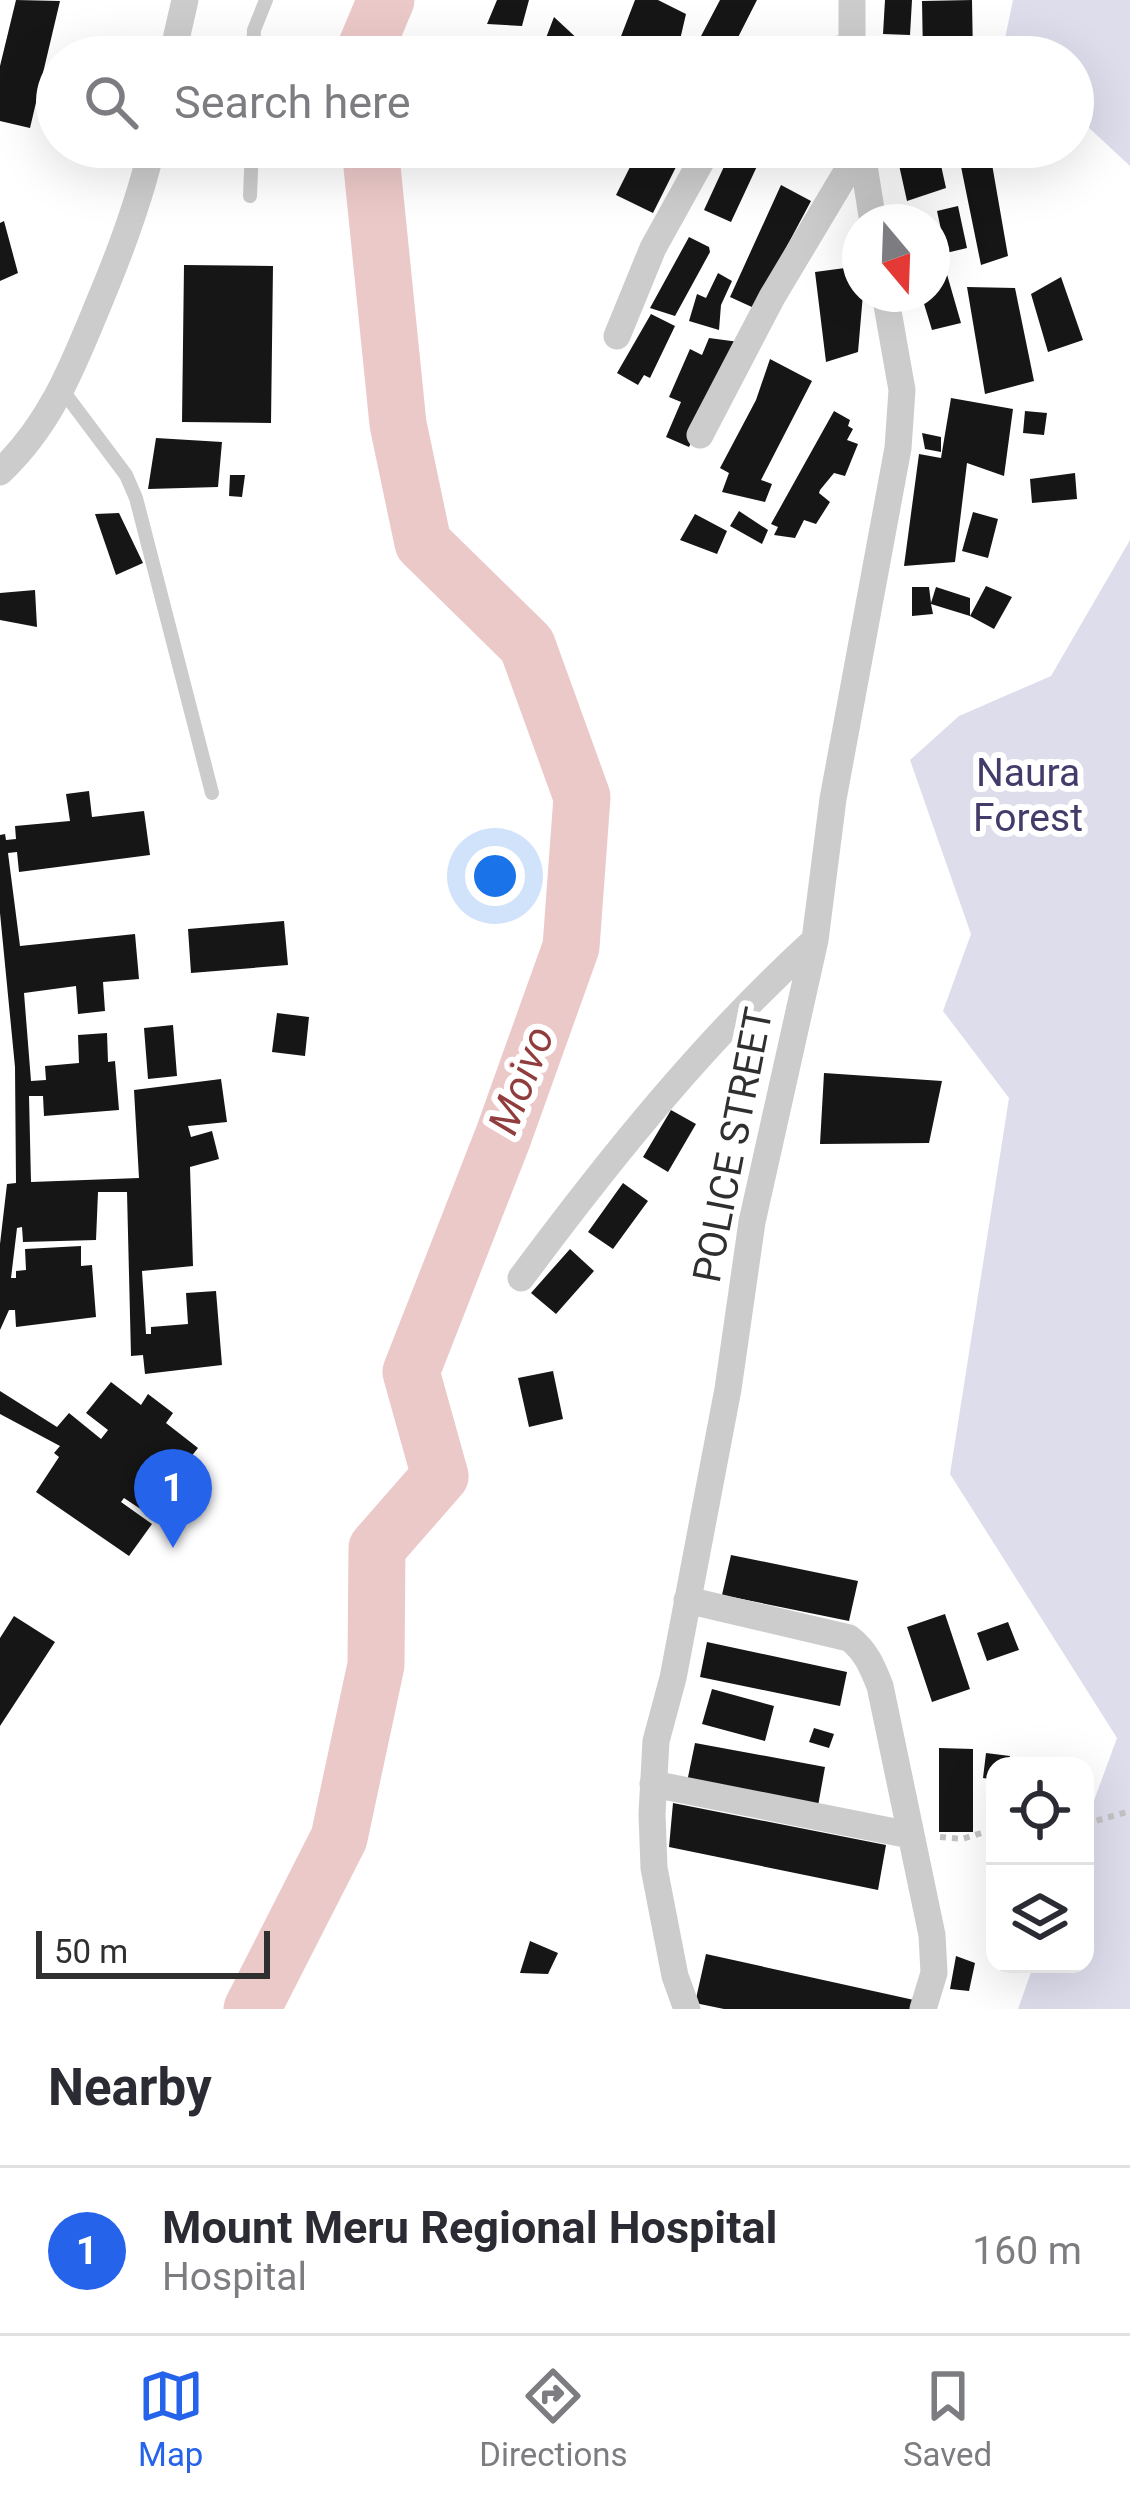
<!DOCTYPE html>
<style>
:root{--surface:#fff;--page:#f2f2f3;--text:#2b2b33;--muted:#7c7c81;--line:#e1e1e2;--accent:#2563eb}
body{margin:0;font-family:Roboto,sans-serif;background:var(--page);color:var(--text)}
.controls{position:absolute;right:36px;bottom:36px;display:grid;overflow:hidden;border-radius:24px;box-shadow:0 12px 48px #0002}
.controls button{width:108px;height:108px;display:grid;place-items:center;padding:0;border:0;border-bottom:3px solid var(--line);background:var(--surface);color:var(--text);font:60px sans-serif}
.compass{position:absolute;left:842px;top:204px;width:108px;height:108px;border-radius:50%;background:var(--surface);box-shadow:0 12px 48px #0002;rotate:161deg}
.scale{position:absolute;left:36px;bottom:30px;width:234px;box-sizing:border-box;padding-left:12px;border:6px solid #2f2f2f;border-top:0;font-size:33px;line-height:42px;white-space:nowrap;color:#2f2f2f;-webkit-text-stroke:9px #fff;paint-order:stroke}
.you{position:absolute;left:495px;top:876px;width:42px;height:42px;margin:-30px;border:9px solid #fff;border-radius:50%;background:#1a73e8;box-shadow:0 0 0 18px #1a73e833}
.badge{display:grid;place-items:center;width:78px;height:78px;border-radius:50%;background:var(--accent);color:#fff;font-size:39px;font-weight:700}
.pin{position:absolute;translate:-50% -99px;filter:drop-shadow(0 3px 6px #0008)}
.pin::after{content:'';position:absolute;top:63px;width:42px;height:36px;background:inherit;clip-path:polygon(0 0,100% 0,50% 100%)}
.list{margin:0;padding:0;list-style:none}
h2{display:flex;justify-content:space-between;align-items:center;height:156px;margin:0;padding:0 48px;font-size:51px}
h2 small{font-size:39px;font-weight:400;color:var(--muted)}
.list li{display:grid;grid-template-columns:78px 1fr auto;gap:36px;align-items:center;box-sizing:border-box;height:168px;padding:0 48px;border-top:3px solid var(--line)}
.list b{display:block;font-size:45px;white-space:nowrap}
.list p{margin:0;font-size:39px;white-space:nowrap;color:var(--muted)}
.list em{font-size:39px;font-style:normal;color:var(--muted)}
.icon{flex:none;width:66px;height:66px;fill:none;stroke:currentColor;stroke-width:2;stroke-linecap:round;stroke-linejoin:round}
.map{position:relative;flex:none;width:1130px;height:2009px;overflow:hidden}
.search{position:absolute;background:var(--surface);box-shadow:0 12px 48px #0002;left:36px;right:36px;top:36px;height:132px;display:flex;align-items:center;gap:30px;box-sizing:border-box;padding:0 42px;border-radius:66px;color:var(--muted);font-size:45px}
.sheet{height:324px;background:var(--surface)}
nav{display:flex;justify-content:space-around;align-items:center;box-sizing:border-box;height:168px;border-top:3px solid var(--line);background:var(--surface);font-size:33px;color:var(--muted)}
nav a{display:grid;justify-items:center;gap:6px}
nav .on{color:var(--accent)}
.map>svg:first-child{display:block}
.green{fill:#deddec}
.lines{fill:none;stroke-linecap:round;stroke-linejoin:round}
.river{stroke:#ecc9c9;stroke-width:57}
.building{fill:#161616}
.path{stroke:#c3c3c3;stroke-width:6;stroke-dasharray:6 6;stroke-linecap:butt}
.service{stroke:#ccc;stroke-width:14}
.minor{stroke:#ccc;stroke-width:27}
.labels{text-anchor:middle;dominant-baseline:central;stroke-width:12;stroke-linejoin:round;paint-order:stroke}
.park-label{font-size:39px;fill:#433c6a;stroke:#fff}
.street-label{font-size:39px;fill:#2f2f2f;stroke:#fff}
.water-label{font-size:42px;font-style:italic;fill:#913d3d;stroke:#fff}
</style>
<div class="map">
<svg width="1130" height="2009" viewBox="0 0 1130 2009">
<rect width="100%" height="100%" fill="#fff"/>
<path class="green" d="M1013,0H1130V166L1073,113V57H1013L1003,48Z
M1130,540V2009H1018L1034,1964H1085V1825L1117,1738L950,1474L1009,1098L943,1011L971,934L910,760L959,716L1051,676Z"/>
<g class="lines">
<path class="river" d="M362,57L386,0
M252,2009L339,1838L376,1665L377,1548L440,1476L411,1372L503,1137L571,947L582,797L527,645L423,543L398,424L370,147"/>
</g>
<path class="building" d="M16,0L60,1L30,128L0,121V66Z
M497,0H529L522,26L487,24Z
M635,0H658L686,14L676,57H613Z
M720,0H757L728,57H690Z
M885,0H912L910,35L883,34Z
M972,0L973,57H923L922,1Z
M554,17L582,43L574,57H554L541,51Z
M640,147H686L653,213L616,195Z
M733,147H766L731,222L704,210Z
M895,147H937L946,188L907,201Z
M957,147H989L1008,256L981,265Z
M781,185L811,201L754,308L730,297Z
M958,206L967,248L946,253L937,211Z
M4,221L18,273L0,281V223Z
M689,237L709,247L710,252L675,316L650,308Z
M184,265L273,266L271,423L182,422Z
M860,266L863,294L858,352L826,362L815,272Z
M946,271L961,323L932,330L921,294H932V275Z
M718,273L732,281L721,305L719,330L689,321L697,294L706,298Z
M1061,277L1083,340L1048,352L1031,294Z
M967,287L1015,288L1034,381L985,394Z
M651,314L675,326L650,378L644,375L638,385L617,373Z
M709,338L739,342L689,447L666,437L681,402L669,397L690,349L702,355Z
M770,359L812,381L761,480L772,484L765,502L722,492L729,473L720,468L756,400Z
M951,398L1013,409L1004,476L967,463L955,562L904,566L919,454L941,458Z
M834,411L850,420L848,426L853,429L847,440L858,444L845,476L834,473L820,490L819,493L830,502L816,524L804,520L795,538L774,535L778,527L771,524Z
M1025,411L1047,413L1044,435L1023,433Z
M922,433L941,437V452L925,449Z
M156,438L222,442L218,487L148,489Z
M1075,473L1077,499L1032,503L1030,479Z
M230,475H245L242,497L229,496Z
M739,511L768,530L762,544L730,526Z
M973,512L998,519L988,558L962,551Z
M119,513L143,563L116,575L95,514Z
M695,514L727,531L717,554L680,540Z
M986,586L1012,597L994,629L970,616Z
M912,587H929L931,603L936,587L970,598V616L931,604L933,614L912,616Z
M35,590L37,627L0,620V593Z
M89,791L92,817L144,811L150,855L19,872L17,852L8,853L20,946L135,934L139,979L103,982L105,1011L78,1014L76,986L24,993L31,1081L46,1080L45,1066L79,1063L78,1035L107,1033L108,1062L115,1061L119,1110L44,1116L43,1096H29L31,1182L139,1178L134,1090L221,1079L227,1122L188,1126L191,1137L212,1131L219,1159L190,1167L193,1266L142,1271L146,1334H151V1327L188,1324L186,1293L216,1291L222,1365L145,1374L143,1355L131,1356L127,1192H98L96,1240L23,1242L22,1227L17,1228L11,1278H16V1271L26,1270L25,1249L81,1246V1266L92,1265L96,1317L16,1327L15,1310H9L0,1330V1244L7,1184L16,1183L15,1067L0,913V835L5,834L6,840L16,839L15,826L70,821L66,794Z
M284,921L288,965L191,973L188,929Z
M277,1013L309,1017L305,1056L272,1052Z
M173,1025L177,1076L148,1079L144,1028Z
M824,1073L942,1081L929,1143L820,1144Z
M671,1110L696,1124L668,1172L643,1157Z
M623,1183L648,1201L613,1249L588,1232Z
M570,1249L594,1271L556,1314L531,1293Z
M553,1371L563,1419L529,1427L518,1378Z
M111,1382L141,1405L148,1394L173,1413L166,1423L198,1448L175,1477L149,1459L145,1465L166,1479L142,1510L124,1498L121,1502L152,1524L129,1556L36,1492L59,1457L54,1453L60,1446L0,1414V1391L57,1427L69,1413L101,1439L108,1430L86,1413Z
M731,1555L858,1581L849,1621L722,1595Z
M945,1614L970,1689L932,1702L907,1627Z
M14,1616L55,1642L0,1726V1638Z
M1008,1622L1019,1650L987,1661L977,1633Z
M707,1642L847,1672L840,1706L700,1677Z
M712,1689L774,1706L765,1741L702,1724Z
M814,1728L834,1734L829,1748L809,1742Z
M695,1743L825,1767L818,1806L687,1782Z
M939,1748L973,1749V1832H939Z
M986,1753L1010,1756L1008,1766H995V1780L983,1778Z
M673,1803L886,1845L878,1890L669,1847Z
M530,1941L558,1953L548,1974L520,1973Z
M706,1954L914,2000L913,2009H724L695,2003Z
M956,1956L975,1963L969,1991L950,1989Z"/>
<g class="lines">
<path class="path" d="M1085,1824L1130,1811
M940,1837L962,1839L995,1829"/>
<path class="service" d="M253,57L254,30L266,0
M250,196L252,147
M63,391L126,475L136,498L212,793"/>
<path class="minor" d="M852,0V57
M172,57L185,0
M806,57L851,46
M861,147L873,222
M617,336L653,248L709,147
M700,435L772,297L861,148
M0,472C50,425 72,368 98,305C120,253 139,203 152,147
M521,1278C611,1157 704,1041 815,940
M687,1600L849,1638C866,1651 872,1666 880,1686L932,1935L934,1973L923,2009
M653,1784L910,1835
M687,2009L675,1976L654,1868L652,1814L656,1741L673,1678L728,1389L752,1222L815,940L833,799L898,448L902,390L885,294"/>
</g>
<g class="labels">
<g class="park-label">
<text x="1028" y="773">Naura<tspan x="1028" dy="45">Forest</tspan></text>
</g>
<g class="street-label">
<text transform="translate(733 1145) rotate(-79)">POLICE STREET</text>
</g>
<g class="water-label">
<text transform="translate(521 1080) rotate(-69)">Moivo</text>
</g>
</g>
</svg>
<div class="controls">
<button><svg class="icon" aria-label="locate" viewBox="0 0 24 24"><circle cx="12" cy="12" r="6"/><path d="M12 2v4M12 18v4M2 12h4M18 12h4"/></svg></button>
<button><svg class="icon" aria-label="layers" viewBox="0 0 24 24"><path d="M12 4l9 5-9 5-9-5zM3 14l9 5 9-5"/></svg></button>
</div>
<svg class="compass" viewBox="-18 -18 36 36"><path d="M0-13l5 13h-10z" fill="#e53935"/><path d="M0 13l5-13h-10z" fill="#7c7c81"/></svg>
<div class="scale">50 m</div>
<div class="you"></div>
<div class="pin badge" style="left:173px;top:1548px">1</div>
<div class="search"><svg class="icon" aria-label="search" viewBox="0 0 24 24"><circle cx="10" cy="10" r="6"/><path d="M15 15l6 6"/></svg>Search here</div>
</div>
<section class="sheet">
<h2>Nearby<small></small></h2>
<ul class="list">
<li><span class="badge">1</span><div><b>Mount Meru Regional Hospital</b><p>Hospital</p></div><em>160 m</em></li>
</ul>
</section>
<nav>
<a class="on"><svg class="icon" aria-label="map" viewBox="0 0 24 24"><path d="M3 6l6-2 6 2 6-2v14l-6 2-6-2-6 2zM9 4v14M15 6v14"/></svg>Map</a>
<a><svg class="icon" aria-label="directions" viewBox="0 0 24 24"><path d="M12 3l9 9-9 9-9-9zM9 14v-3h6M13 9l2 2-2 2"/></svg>Directions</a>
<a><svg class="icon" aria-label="saved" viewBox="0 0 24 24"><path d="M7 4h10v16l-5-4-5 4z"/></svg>Saved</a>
</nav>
